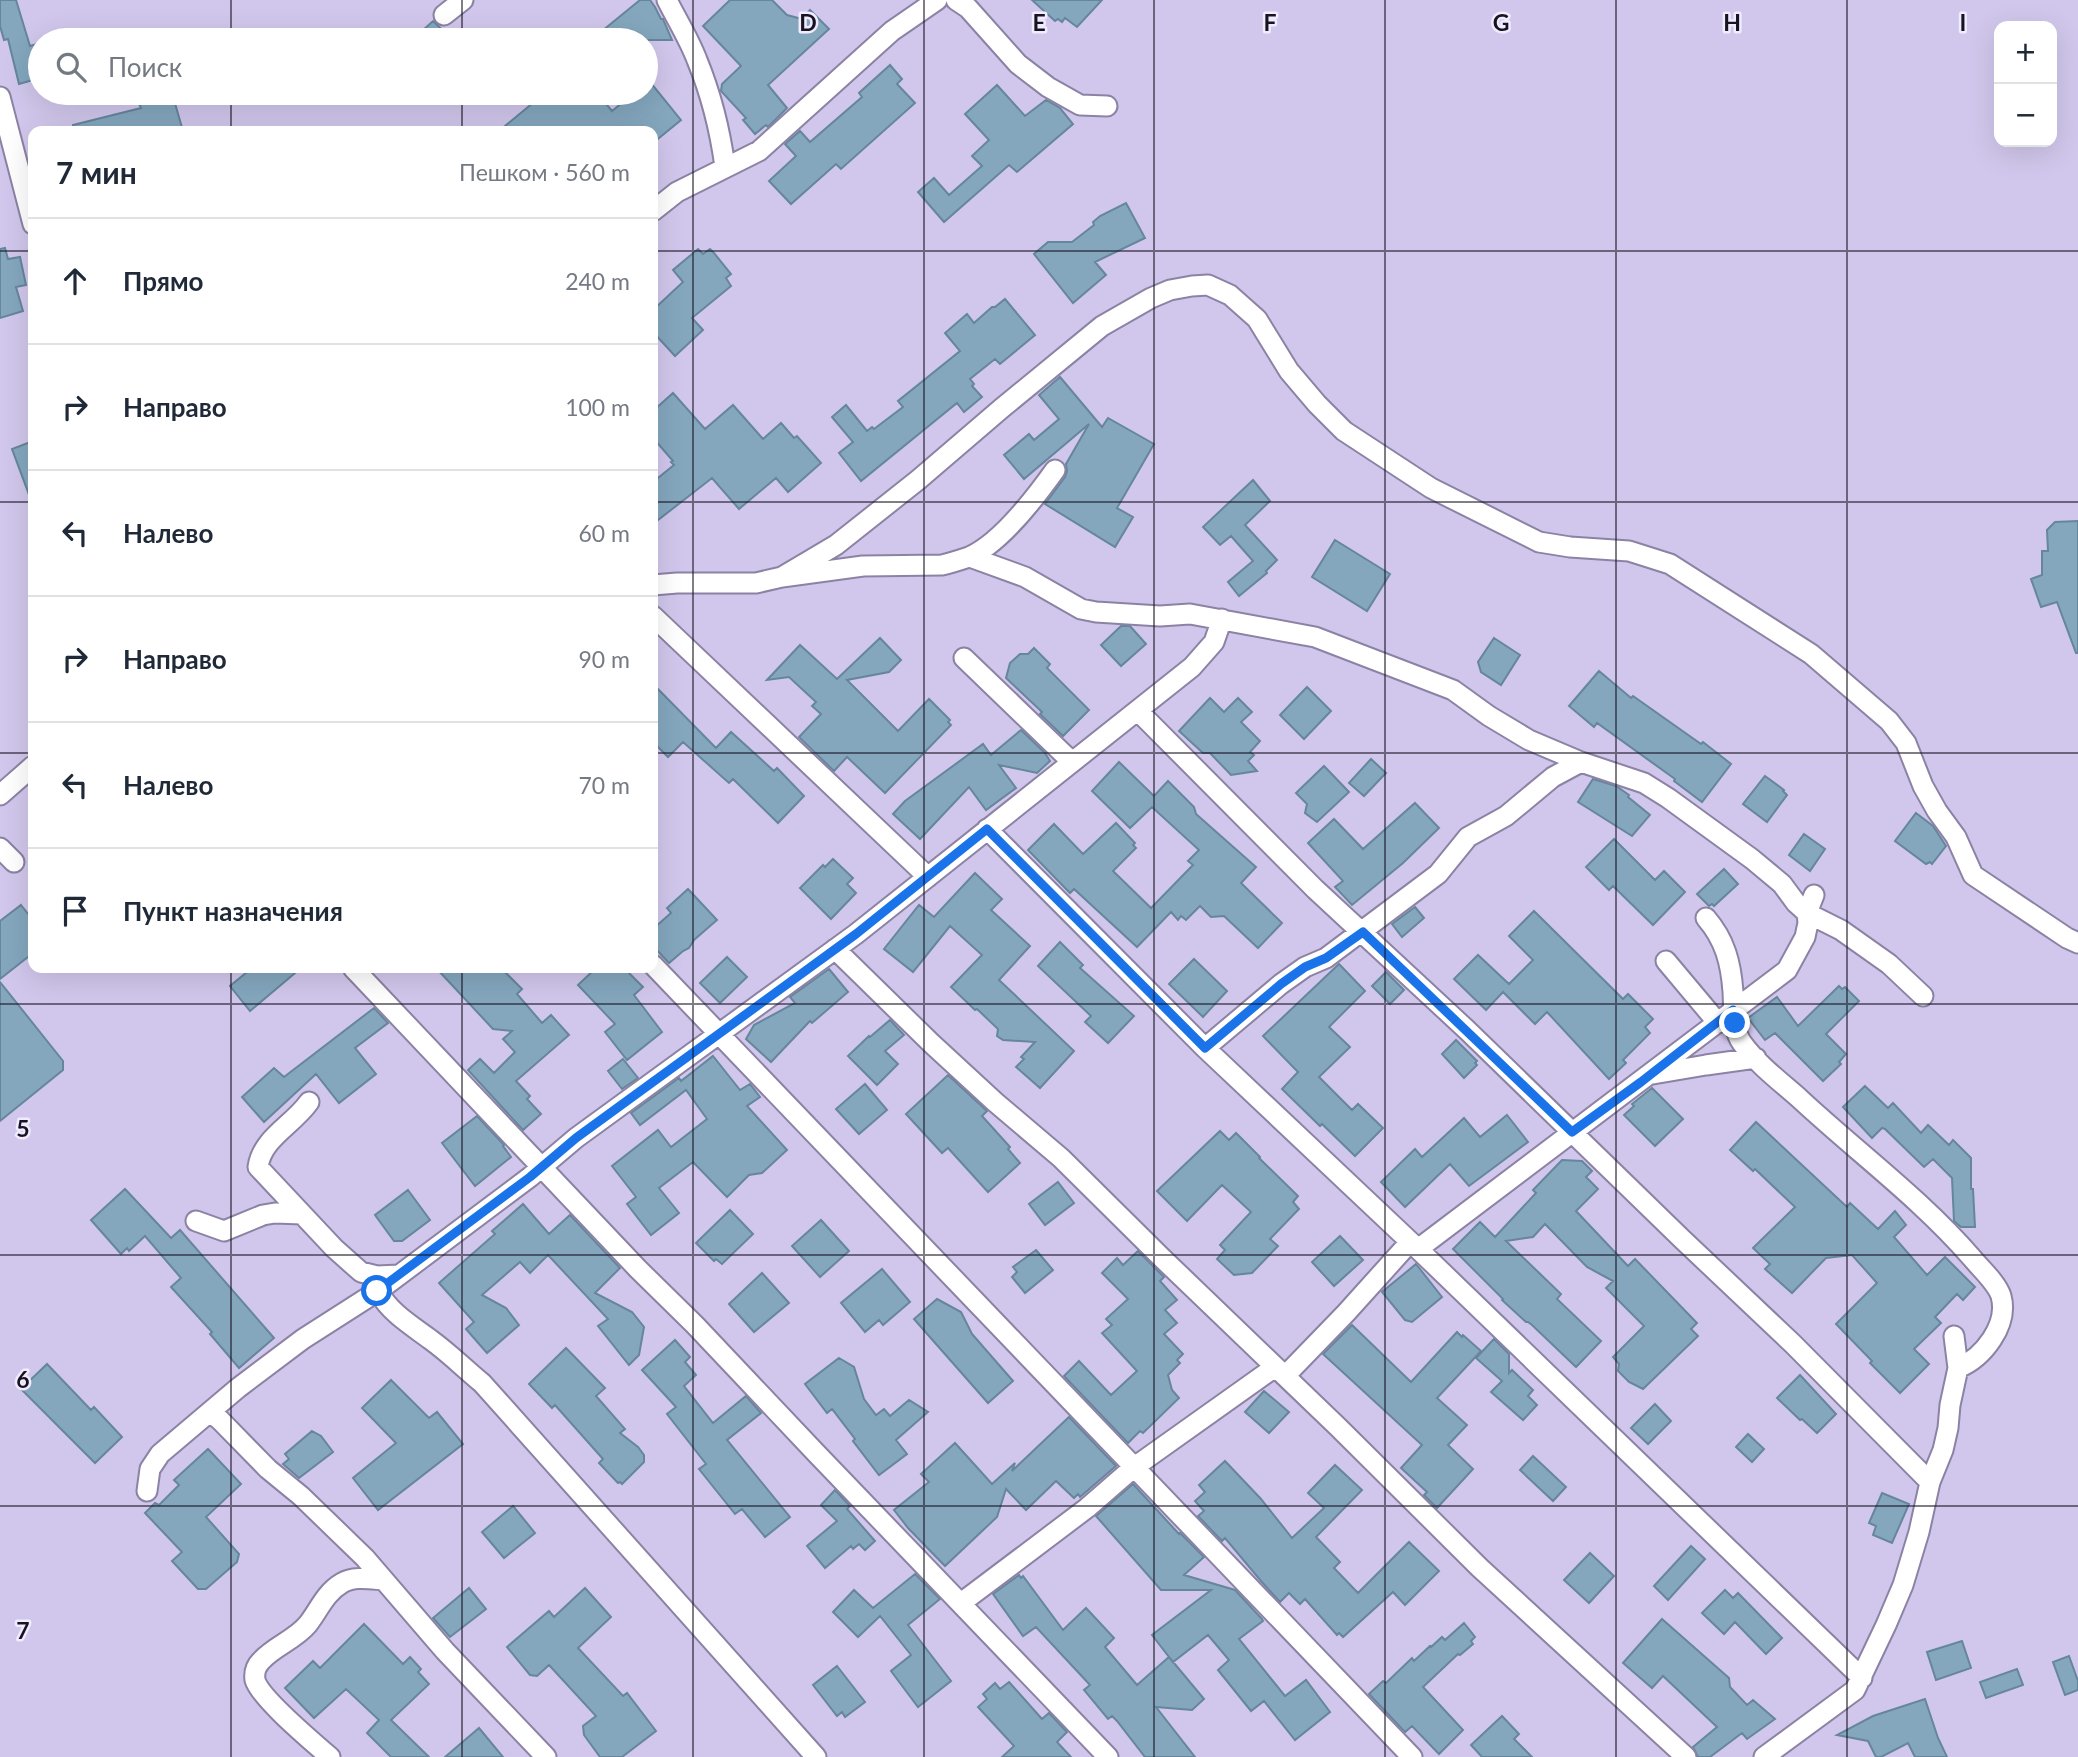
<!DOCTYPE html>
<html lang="ru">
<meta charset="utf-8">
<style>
:root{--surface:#fff;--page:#f2f2f3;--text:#1f2937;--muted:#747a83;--line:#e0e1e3}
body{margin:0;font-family:Lato,sans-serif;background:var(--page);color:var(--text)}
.controls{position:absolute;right:21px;top:21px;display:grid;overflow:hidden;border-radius:14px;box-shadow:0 7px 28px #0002}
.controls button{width:63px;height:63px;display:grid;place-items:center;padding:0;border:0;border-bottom:2px solid var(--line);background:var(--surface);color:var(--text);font:35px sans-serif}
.stop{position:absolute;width:21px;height:21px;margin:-16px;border:5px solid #1a73e8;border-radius:50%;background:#fff}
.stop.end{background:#1a73e8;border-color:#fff;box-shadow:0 2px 7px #0008}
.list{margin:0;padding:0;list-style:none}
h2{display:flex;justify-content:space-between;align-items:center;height:91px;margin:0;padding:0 28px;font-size:30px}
h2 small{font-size:23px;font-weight:400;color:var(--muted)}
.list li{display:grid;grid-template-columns:46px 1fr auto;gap:21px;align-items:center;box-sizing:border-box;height:126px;padding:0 28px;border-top:2px solid var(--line)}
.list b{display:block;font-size:26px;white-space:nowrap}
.list em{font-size:23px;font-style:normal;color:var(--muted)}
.icon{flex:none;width:38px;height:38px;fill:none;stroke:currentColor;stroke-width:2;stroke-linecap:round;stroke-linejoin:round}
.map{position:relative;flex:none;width:2078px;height:1757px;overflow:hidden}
.search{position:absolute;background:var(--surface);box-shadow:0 7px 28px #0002;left:28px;top:28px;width:630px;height:77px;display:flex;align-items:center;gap:18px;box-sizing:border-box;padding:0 24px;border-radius:38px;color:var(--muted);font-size:26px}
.panel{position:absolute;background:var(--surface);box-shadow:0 7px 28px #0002;left:28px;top:126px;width:630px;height:847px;border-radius:14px}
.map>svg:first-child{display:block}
.building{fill:#84a7be;stroke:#65869d;stroke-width:2}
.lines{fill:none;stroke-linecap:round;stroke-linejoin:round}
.minor-casing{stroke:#8c82a4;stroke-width:23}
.minor{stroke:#fff;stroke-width:19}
.route{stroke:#1a73e8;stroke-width:9}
.grid{fill:none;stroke:#171320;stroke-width:2;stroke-opacity:0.55}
.grid-label{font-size:23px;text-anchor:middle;font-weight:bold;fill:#171320;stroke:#f0ebfe;stroke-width:5;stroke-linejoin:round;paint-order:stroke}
</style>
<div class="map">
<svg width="2078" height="1757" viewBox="0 0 2078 1757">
<rect width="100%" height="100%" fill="#d1c7ec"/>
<path class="building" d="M0,0H16L30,46L40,43V78L19,84L8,39L4,40L0,26Z
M640,0H650L655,7L661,19H663L672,40H591Z
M730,0H772L787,15L802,19L810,10L829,29L768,85L787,108L768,127L766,125L755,134L743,120L746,118L721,91L722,84L741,66L703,26Z
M1032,0H1102L1077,27L1065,18L1062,22L1058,19L1055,21Z
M433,21L453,40H412Z
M890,65L902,79L897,84L915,103L841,169L836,164L791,204L769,181L796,156L785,144L800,131L810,142L862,97L859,93Z
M646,77L681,120L653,143V131H499L545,93H597L612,111L634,93H646Z
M997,85L1025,116L1046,100L1060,108L1073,124L1017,172L1009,165L944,222L918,192L934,178L949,195L982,166L972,156L989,140L965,114Z
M172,93L183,131H74L73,125L141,108L139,104L145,101Z
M1126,203L1145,238L1095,262L1106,275L1073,303L1034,254L1048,242H1072L1094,225L1093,222L1100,216Z
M5,248L8,259L20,257L26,285L16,287L23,311L0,318V249Z
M698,249L703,254L710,249L714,253L731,274L726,278L731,286L692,318L703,330L675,356L653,332V310L683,282L673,270Z
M1005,299L1035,335L1000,364L995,359L970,379L974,384L972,386L982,397L964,412L957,403L861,481L839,453L853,442L832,417L846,405L867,431L872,427L874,429L903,407L898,401L960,351L945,333L967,314L974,323L992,307H995Z
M1060,377L1102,427L1108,418L1154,444L1117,508L1133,517L1115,547L1045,504L1065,477L1067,471L1066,464L1089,424L1024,479L1004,455L1029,434L1034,440L1059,419L1039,395Z
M673,393L705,429L733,405L763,439L781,423L794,438L797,436L821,463L788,492L776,478L739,509L712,478L653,524V482L674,465L671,462L673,461L653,438V411Z
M33,441V500H31L12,449Z
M1253,480L1270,501L1245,525L1277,560L1266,571L1267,573L1239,596L1228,582L1253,561L1231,536L1220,545L1203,527Z
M2078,521V653H2076L2057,602L2041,607L2031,579L2042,575V551H2048L2047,530L2055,522Z
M1335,540L1390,574L1367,611L1312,577Z
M1121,626H1130L1146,644L1121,666L1101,645Z
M880,638L901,660L889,672L847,680L898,731L929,699L950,720L948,722L951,725L885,793L847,757L834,771L799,737L821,714L812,706L816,702L789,677L767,680L800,645L837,679Z
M1494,638L1520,655L1501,685L1481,672L1478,662Z
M1034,648L1050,664L1047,668L1089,710L1063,736L1040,714L1042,712L1006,678L1010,663L1020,654H1028Z
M1599,671L1631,698L1633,696L1701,744L1703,742L1731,764L1702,802L1674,781L1675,779L1597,723L1594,727L1569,706Z
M653,684L716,748L731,732L774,771L777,768L804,796L778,823L733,779L729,783L683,742L668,757L653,742Z
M1307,687L1331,711L1304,739L1280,715Z
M1210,698L1224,712L1238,698L1252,712L1241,722L1260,741L1250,752L1254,755L1248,761L1257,771L1231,775L1210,753H1203L1179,731Z
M1021,730L1045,753L1050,761L1037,773L999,765L1016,788L986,810L969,787L920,839L893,814L905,801L983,744L991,755Z
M1371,759L1386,773L1364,796L1349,783Z
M1119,762L1154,796L1168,781L1194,807L1196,814L1256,867L1241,883L1282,923L1258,948L1224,916L1211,917L1200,906L1186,920L1181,916L1178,920L1171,912L1137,947L1074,889L1070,893L1028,850L1054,824L1083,854L1116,823L1135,843L1133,845L1136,848L1113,871L1151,908L1193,865L1188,861L1199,850L1152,807L1130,828L1092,791Z
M1324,766L1349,792L1317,822L1305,813L1307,804L1296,793Z
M1765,776L1784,790L1783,791L1787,795L1767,822L1743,804Z
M1593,779L1616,786L1629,795L1628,797L1650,815L1632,836L1578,802Z
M1415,803L1439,828L1403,863L1352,905L1335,887L1343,881L1308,843L1334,819L1363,849Z
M1916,813L1933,826L1946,846L1932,864L1930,862L1926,864L1895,841Z
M1804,834L1825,849L1810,871L1789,855Z
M1614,839L1655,880L1664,871L1685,892L1653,925L1613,886L1609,890L1586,867Z
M833,859L853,878L847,884L856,893L831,919L800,888L823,865L825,867Z
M1724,869L1738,884L1714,906L1712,904L1709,906L1697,894Z
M975,873L1002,899L991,910L1030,946L999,980L1074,1051L1040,1088L1016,1067L1024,1059L1021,1057L1035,1042L1003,1040L997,1036L998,1029L977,1009L975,1010L951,987L982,955L950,926L913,972L884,949L919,905L934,917Z
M688,889L717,920L694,940L689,948L683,951L669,963L653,946V929L671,913L667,908Z
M21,905L33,920V953L0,979V921Z
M1415,907L1424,918L1402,937L1392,924Z
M1534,911L1623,999L1628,994L1653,1019L1645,1027L1650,1033L1623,1060L1626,1063L1609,1079L1547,1012L1535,1024L1503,992L1486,1010L1454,979L1478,955L1509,984L1533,960L1509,936Z
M1060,942L1083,965L1080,968L1134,1016L1108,1043L1085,1022L1091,1016L1038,966Z
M727,957L747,977L720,1003L700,983Z
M1194,959L1227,991L1203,1017L1169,984Z
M1339,964L1365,991L1329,1027L1350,1047L1319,1077L1352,1110L1358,1104L1383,1128L1355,1156L1322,1124L1320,1126L1282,1089L1298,1072L1263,1036Z
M252,968H301L250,1011L230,986Z
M436,968H501L522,989L517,994L542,1023L551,1015L569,1035L516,1081L530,1096L527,1099L541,1114L523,1130L468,1070L480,1059L494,1073L515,1052L503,1039L512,1031L493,1029Z
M596,968H624L643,987L634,995L662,1032L627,1060L605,1032L615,1024L578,985Z
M829,969L848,992L812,1023L810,1021L771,1062L746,1039L754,1025L795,1003L790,997Z
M1386,972L1404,990L1390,1004L1372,986Z
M0,982L63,1061V1070L0,1121Z
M1839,986L1842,989L1845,987L1859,1001L1826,1034L1846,1054L1839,1062L1841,1064L1823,1081L1775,1033L1765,1040L1748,1018L1777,997L1798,1026Z
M374,1008L388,1023L355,1048L376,1074L339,1103L316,1074L264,1122L242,1097L274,1068L284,1077Z
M890,1020L904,1035L885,1051L898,1064L877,1085L848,1056L869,1036L870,1037Z
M1456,1040L1477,1061L1475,1063L1477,1065L1464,1078L1442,1054Z
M713,1056L740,1090L750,1084L760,1097L747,1106L787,1150L762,1173L749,1175L727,1197L693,1162L659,1188L679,1213L651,1235L627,1204L636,1197L612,1166L658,1130L671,1147L707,1119L686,1090L640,1125L631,1113L679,1078L681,1081Z
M623,1059L638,1078L622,1089L608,1071Z
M948,1075L987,1111L982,1116L1010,1147L1008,1149L1020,1163L988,1192L948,1148L942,1153L906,1114Z
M865,1084L887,1110L859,1134L836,1109Z
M1865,1086L1888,1108L1893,1103L1921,1133L1928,1125L1949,1145L1953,1140L1971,1158V1189H1973L1975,1227H1961L1954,1221L1952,1178L1933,1159L1924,1167L1885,1129L1882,1128L1872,1138L1843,1107Z
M1652,1088L1683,1119L1655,1146L1624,1115L1634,1106L1632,1104Z
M1507,1115L1528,1142L1469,1186L1450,1164L1405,1207L1381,1182L1415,1149L1422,1157L1464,1118L1480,1137Z
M477,1116L504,1145L503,1146L511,1157L475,1186L442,1143Z
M1756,1122L1847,1207L1850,1203L1878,1229L1895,1211L1906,1225L1894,1237L1927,1275L1945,1257L1975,1287L1963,1300L1957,1294L1935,1317L1941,1323L1914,1349L1929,1364L1900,1393L1870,1363L1872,1361L1836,1324L1877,1283L1852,1255L1826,1258L1792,1293L1765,1269L1770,1264L1753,1248L1795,1207L1755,1169L1753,1171L1730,1150Z
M1220,1131L1229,1140L1236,1133L1260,1157L1259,1158L1298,1196L1293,1202L1299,1209L1270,1239L1278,1246L1252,1273L1234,1275L1217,1259L1225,1250L1220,1245L1251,1212L1222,1185L1187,1221L1157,1191Z
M1562,1160L1582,1161L1592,1171L1586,1177L1598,1189L1576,1211L1628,1266L1635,1259L1697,1323L1691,1329L1698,1336L1643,1389L1629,1382L1618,1371L1619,1364L1613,1357L1644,1326L1606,1288L1613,1281L1587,1267L1545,1224L1533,1237L1506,1241L1561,1294L1557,1299L1601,1341L1576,1367L1532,1325L1528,1322H1526L1502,1300L1503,1299L1453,1249L1480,1222L1495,1237L1536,1193L1533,1190Z
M1058,1182L1074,1203L1045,1225L1029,1204Z
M125,1189L171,1238L180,1230L274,1338L239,1368L210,1334L212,1332L171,1287L181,1278L145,1236L129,1251L127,1248L121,1254L91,1220Z
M408,1190L430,1220L402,1241H394L375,1215Z
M523,1204L549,1234L570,1215L620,1268L595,1293L632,1312L644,1327L639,1355L629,1365L598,1326L608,1319L548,1255L530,1273L520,1262L482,1295L506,1308L519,1325L487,1353L466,1329L474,1322L439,1283L495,1234L492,1231Z
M730,1210L753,1234L722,1264L716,1259L714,1261L696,1243Z
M821,1220L849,1251L820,1277L792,1246Z
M1340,1236L1363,1260L1334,1286L1312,1262Z
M1036,1250L1053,1270L1025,1293L1012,1277L1017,1272L1013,1267Z
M1138,1251L1164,1277L1160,1281L1177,1300L1165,1310L1177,1323L1164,1334L1183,1354L1177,1360L1180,1363L1168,1375L1172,1390L1179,1398L1143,1433L1140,1431L1128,1443L1064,1376L1079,1361L1111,1395L1137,1371L1102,1333L1112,1325L1106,1319L1128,1299L1102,1273L1117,1258L1123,1265Z
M1416,1264L1442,1297L1412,1322L1405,1320L1382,1292Z
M882,1269L910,1302L883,1325L879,1320L865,1332L841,1303Z
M762,1273L789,1303L754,1332L729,1304Z
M937,1299L961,1312L972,1334L1013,1381L988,1403L914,1319Z
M1352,1325L1411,1382L1457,1332L1462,1337L1463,1335L1481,1351L1437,1398L1467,1425L1448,1445L1473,1469L1437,1508L1424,1495L1427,1492L1401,1468L1422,1445L1323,1354Z
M1494,1339L1509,1354V1373L1512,1370L1533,1390L1528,1396L1537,1405L1523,1420L1491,1392L1502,1381L1476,1358Z
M675,1340L690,1357L685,1362L696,1375L684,1386L713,1423L746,1396L761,1413L727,1440L790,1517L765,1537L742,1509L735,1514L699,1469L706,1464L667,1414L676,1407L642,1370Z
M566,1348L605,1388L596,1396L625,1429L620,1433L638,1447L644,1455V1462L622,1484L620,1482L618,1483L599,1463L603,1459L555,1405L552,1408L529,1384Z
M839,1358L854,1367L864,1399L876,1415L884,1409L890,1416L909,1400L928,1412L896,1440L907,1454L879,1475L853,1441L855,1439L832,1409L827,1413L805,1384Z
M47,1364L91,1410L94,1407L122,1437L95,1463L21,1389Z
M1800,1375L1836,1414L1817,1433L1802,1419L1800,1420L1777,1398Z
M391,1380L429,1418L437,1412L463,1444L378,1510L353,1478L396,1443L362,1408Z
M1264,1391L1289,1412L1269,1433L1245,1412Z
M1655,1404L1671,1421L1648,1444L1631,1428Z
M1069,1417L1116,1466L1080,1497L1078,1494L1074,1498L1056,1481L1026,1510L1006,1489L997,1517L945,1566L908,1528L894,1510L929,1482L921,1474L955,1443L992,1484L1015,1463L1012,1471Z
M312,1431L321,1436L333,1452L299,1478L283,1464L289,1459L285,1454Z
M1748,1434L1764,1449L1752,1462L1736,1447Z
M208,1449L241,1484L206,1517L239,1554L237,1562L206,1589H198L172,1561L182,1552L145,1513L155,1503L159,1505L179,1485L174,1480Z
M1533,1456L1566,1487L1553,1501L1520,1470Z
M1225,1461L1261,1499L1292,1538L1324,1508L1308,1493L1335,1465L1362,1490L1316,1537L1340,1562L1334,1568L1358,1593L1409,1542L1439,1571L1405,1605L1393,1592L1343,1637L1339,1633L1337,1635L1305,1599L1300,1604L1289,1593L1280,1602L1261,1581L1225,1538L1222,1541L1198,1516L1204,1511L1195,1501L1205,1492L1199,1485Z
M1133,1484L1179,1534L1180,1533L1204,1557L1184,1575L1235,1590L1262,1619L1263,1621L1239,1639L1285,1696L1306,1680L1330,1712L1295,1740L1264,1701L1251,1711L1218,1670L1229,1660L1208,1635L1173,1662L1152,1635L1211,1590H1161L1096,1516Z
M835,1490L850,1506L847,1509L875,1541L865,1550L859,1544L853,1549L851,1546L825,1568L807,1546L837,1521L821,1505Z
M1882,1493L1909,1504L1892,1543L1873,1535L1876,1526L1869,1523Z
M513,1506L535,1533L504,1558L482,1532Z
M1691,1546L1705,1559L1668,1600L1654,1586Z
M1590,1553L1614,1576L1589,1603L1564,1580Z
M915,1574L940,1599L908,1625L951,1681L918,1707L891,1671L911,1655L880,1616L858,1637L833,1612L854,1590L873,1608Z
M1019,1575L1021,1578L1023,1576L1063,1630L1086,1608L1114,1638L1105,1647L1137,1685L1169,1657L1204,1699L1192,1710L1156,1707L1195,1757H1145L1117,1721L1112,1716L1108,1719L1084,1690L1090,1685L1036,1627L1023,1636L993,1594Z
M469,1588L486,1609L450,1637L433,1618Z
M585,1588L611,1617L578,1648L623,1696L627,1693L656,1731L622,1757H600L584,1735L583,1726L596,1716L549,1665L537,1676L530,1675L507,1647L549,1611L554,1617Z
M1725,1590L1733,1598L1738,1593L1782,1638L1766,1654L1735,1622L1724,1634L1702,1613Z
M1662,1619L1729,1678L1730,1687L1747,1705L1753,1700L1775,1719L1747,1739L1742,1733L1710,1757H1698L1693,1747L1717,1727L1663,1676L1652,1688L1623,1663Z
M1464,1623L1475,1637L1471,1641L1473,1644L1460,1655L1458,1654L1423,1687L1463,1730L1439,1754L1412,1726L1405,1732L1369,1694L1383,1681L1386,1683L1412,1658L1414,1661L1430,1646L1431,1647L1442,1637L1445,1640Z
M364,1624L403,1664L410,1657L421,1669L418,1672L429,1684L391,1720L429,1757H391L367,1733L379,1720L346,1689L314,1718L285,1688L313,1661L320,1668Z
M1962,1641L1971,1668L1936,1680L1927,1652Z
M2069,1656L2078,1681V1690L2065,1695L2053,1662Z
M837,1666L865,1702L845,1717L842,1712L837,1716L813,1685Z
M2017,1669L2023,1685L1986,1698L1980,1682Z
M1009,1682L1042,1719L1049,1713L1067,1732L1057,1742L1071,1757H1002L1014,1746L978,1707L987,1699L983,1694L995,1683L1000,1689Z
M1925,1699L1938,1738L1947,1757H1915L1908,1743L1881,1757H1876L1868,1741L1837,1735L1873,1716Z
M1502,1716L1519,1734L1514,1739L1532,1757H1482L1471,1745Z
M479,1728L503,1757H445Z"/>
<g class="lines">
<defs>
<path id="minor" d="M667,0C677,20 689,39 697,60C711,94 720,130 725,167
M956,0L968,8L1018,64L1048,87L1080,105L1107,106
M444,15L463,0
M0,97L33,224
M653,211L677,192L759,151L892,31L937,0
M970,557L1025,577L1081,609L1096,612L1160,616L1190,614L1315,637L1453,690L1489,716L1529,740L1581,762L1644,783L1668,798L1752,859L1782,884L1796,903L1807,913L1841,930L1889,964L1923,996
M782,577L836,545L918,480L1002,408L1102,326L1151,298L1170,290L1192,286L1208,285L1230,295L1257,319L1289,371L1317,404L1344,431L1431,488L1539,542L1570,547L1629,551L1670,564L1811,654L1889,721L1906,743L1923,786L1937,811L1956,837L1973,875L2067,938L2078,943
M653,585L677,583H756L782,577L863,566L942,565C951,563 960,560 969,557C1001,543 1035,498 1055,470
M653,616L928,877
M964,658L1072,762
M1138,711L1315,889L1467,1030L1682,1239L1793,1344L1930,1482
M0,795L33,766
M987,829L1205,1048L1418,1249L1862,1678
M0,848L14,862
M1706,918C1725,940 1731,963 1733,992C1734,1008 1732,1029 1742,1043C1758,1065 1781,1082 1800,1099C1857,1152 1921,1199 1972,1258C1981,1269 1997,1283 2001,1296C2009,1325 1983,1358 1958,1368
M835,949L931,1043L995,1102L1061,1158L1161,1257L1338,1427L1480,1568L1686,1757
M1666,961L1718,1023
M653,965L1412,1757
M353,968L638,1269L695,1325L816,1453L1108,1757
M1205,1048L1281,984L1305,967L1326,958L1438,874L1468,837L1506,816L1553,777L1581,762
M1653,1074L1706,1065L1756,1058
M309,1102C293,1125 262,1138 258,1167L334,1248L361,1272L377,1276L399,1275
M196,1221L224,1231L263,1215L275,1213L302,1214
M1418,1249L1787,970L1805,937L1808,923L1807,913L1814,895
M378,1291C390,1313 411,1325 431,1340C449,1353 465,1369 482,1383L816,1757
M1285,1376L1346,1313L1410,1242
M210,1412L220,1420L268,1469L301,1496L365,1558L445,1651L546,1757
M147,1491L150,1469L160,1454L238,1388L303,1339L378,1291L530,1177L576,1138L856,934L1192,667L1214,642L1222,619
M961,1603L1087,1508L1133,1468L1275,1367
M330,1757C314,1743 260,1698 255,1680C254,1673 256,1666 261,1661C274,1646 295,1640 308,1624C319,1610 325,1593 342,1583C354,1576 370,1579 384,1580
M1764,1757L1855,1690L1886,1625L1903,1585L1919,1532L1930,1482L1943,1450L1948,1428L1950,1405L1958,1368L1954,1336"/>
</defs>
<use href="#minor" class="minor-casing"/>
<use href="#minor" class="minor"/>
</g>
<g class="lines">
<path class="route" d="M377,1291L530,1177L576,1138L856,934L987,829L1205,1048L1281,984L1305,967L1326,958L1363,932L1572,1132L1641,1082L1733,1010L1735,1023"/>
</g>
<path class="grid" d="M231,0V40M462,0V40M693,0V1757M924,0V1757M1154,0V1757M1385,0V1757M1616,0V1757M1847,0V1757M231,93V131M462,93V131M0,251H33M653,251H2078M0,502H33M653,502H2078M0,753H33M653,753H2078M231,968V1757M462,968V1757M0,1004H2078M0,1255H2078M0,1506H2078"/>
<g class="grid-label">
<text x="808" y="31">D</text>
<text x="1039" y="31">E</text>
<text x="1270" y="31">F</text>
<text x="1501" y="31">G</text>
<text x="1732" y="31">H</text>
<text x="1963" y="31">I</text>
<text x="23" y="1137">5</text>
<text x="23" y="1388">6</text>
<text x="23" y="1639">7</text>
</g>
</svg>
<div class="controls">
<button>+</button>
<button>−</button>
</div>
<div class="stop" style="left:377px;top:1291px"></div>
<div class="stop end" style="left:1735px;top:1023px"></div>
<div class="search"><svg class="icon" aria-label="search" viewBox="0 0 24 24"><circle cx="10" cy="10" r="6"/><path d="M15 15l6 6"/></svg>Поиск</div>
<section class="panel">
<h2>7 мин<small>Пешком · 560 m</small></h2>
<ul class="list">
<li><svg class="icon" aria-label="ahead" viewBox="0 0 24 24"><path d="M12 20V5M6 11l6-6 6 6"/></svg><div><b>Прямо</b></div><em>240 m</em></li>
<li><svg class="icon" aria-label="right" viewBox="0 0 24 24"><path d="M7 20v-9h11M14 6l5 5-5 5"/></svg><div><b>Направо</b></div><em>100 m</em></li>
<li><svg class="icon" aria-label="left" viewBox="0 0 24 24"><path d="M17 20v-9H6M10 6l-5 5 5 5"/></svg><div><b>Налево</b></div><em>60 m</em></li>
<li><svg class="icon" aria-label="right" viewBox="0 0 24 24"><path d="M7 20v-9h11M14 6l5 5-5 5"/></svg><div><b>Направо</b></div><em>90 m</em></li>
<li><svg class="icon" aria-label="left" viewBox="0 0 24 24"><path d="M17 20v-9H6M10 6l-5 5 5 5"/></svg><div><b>Налево</b></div><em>70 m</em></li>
<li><svg class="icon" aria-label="arrive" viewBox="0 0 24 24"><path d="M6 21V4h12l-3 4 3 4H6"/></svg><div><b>Пункт назначения</b></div></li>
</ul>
</section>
</div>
